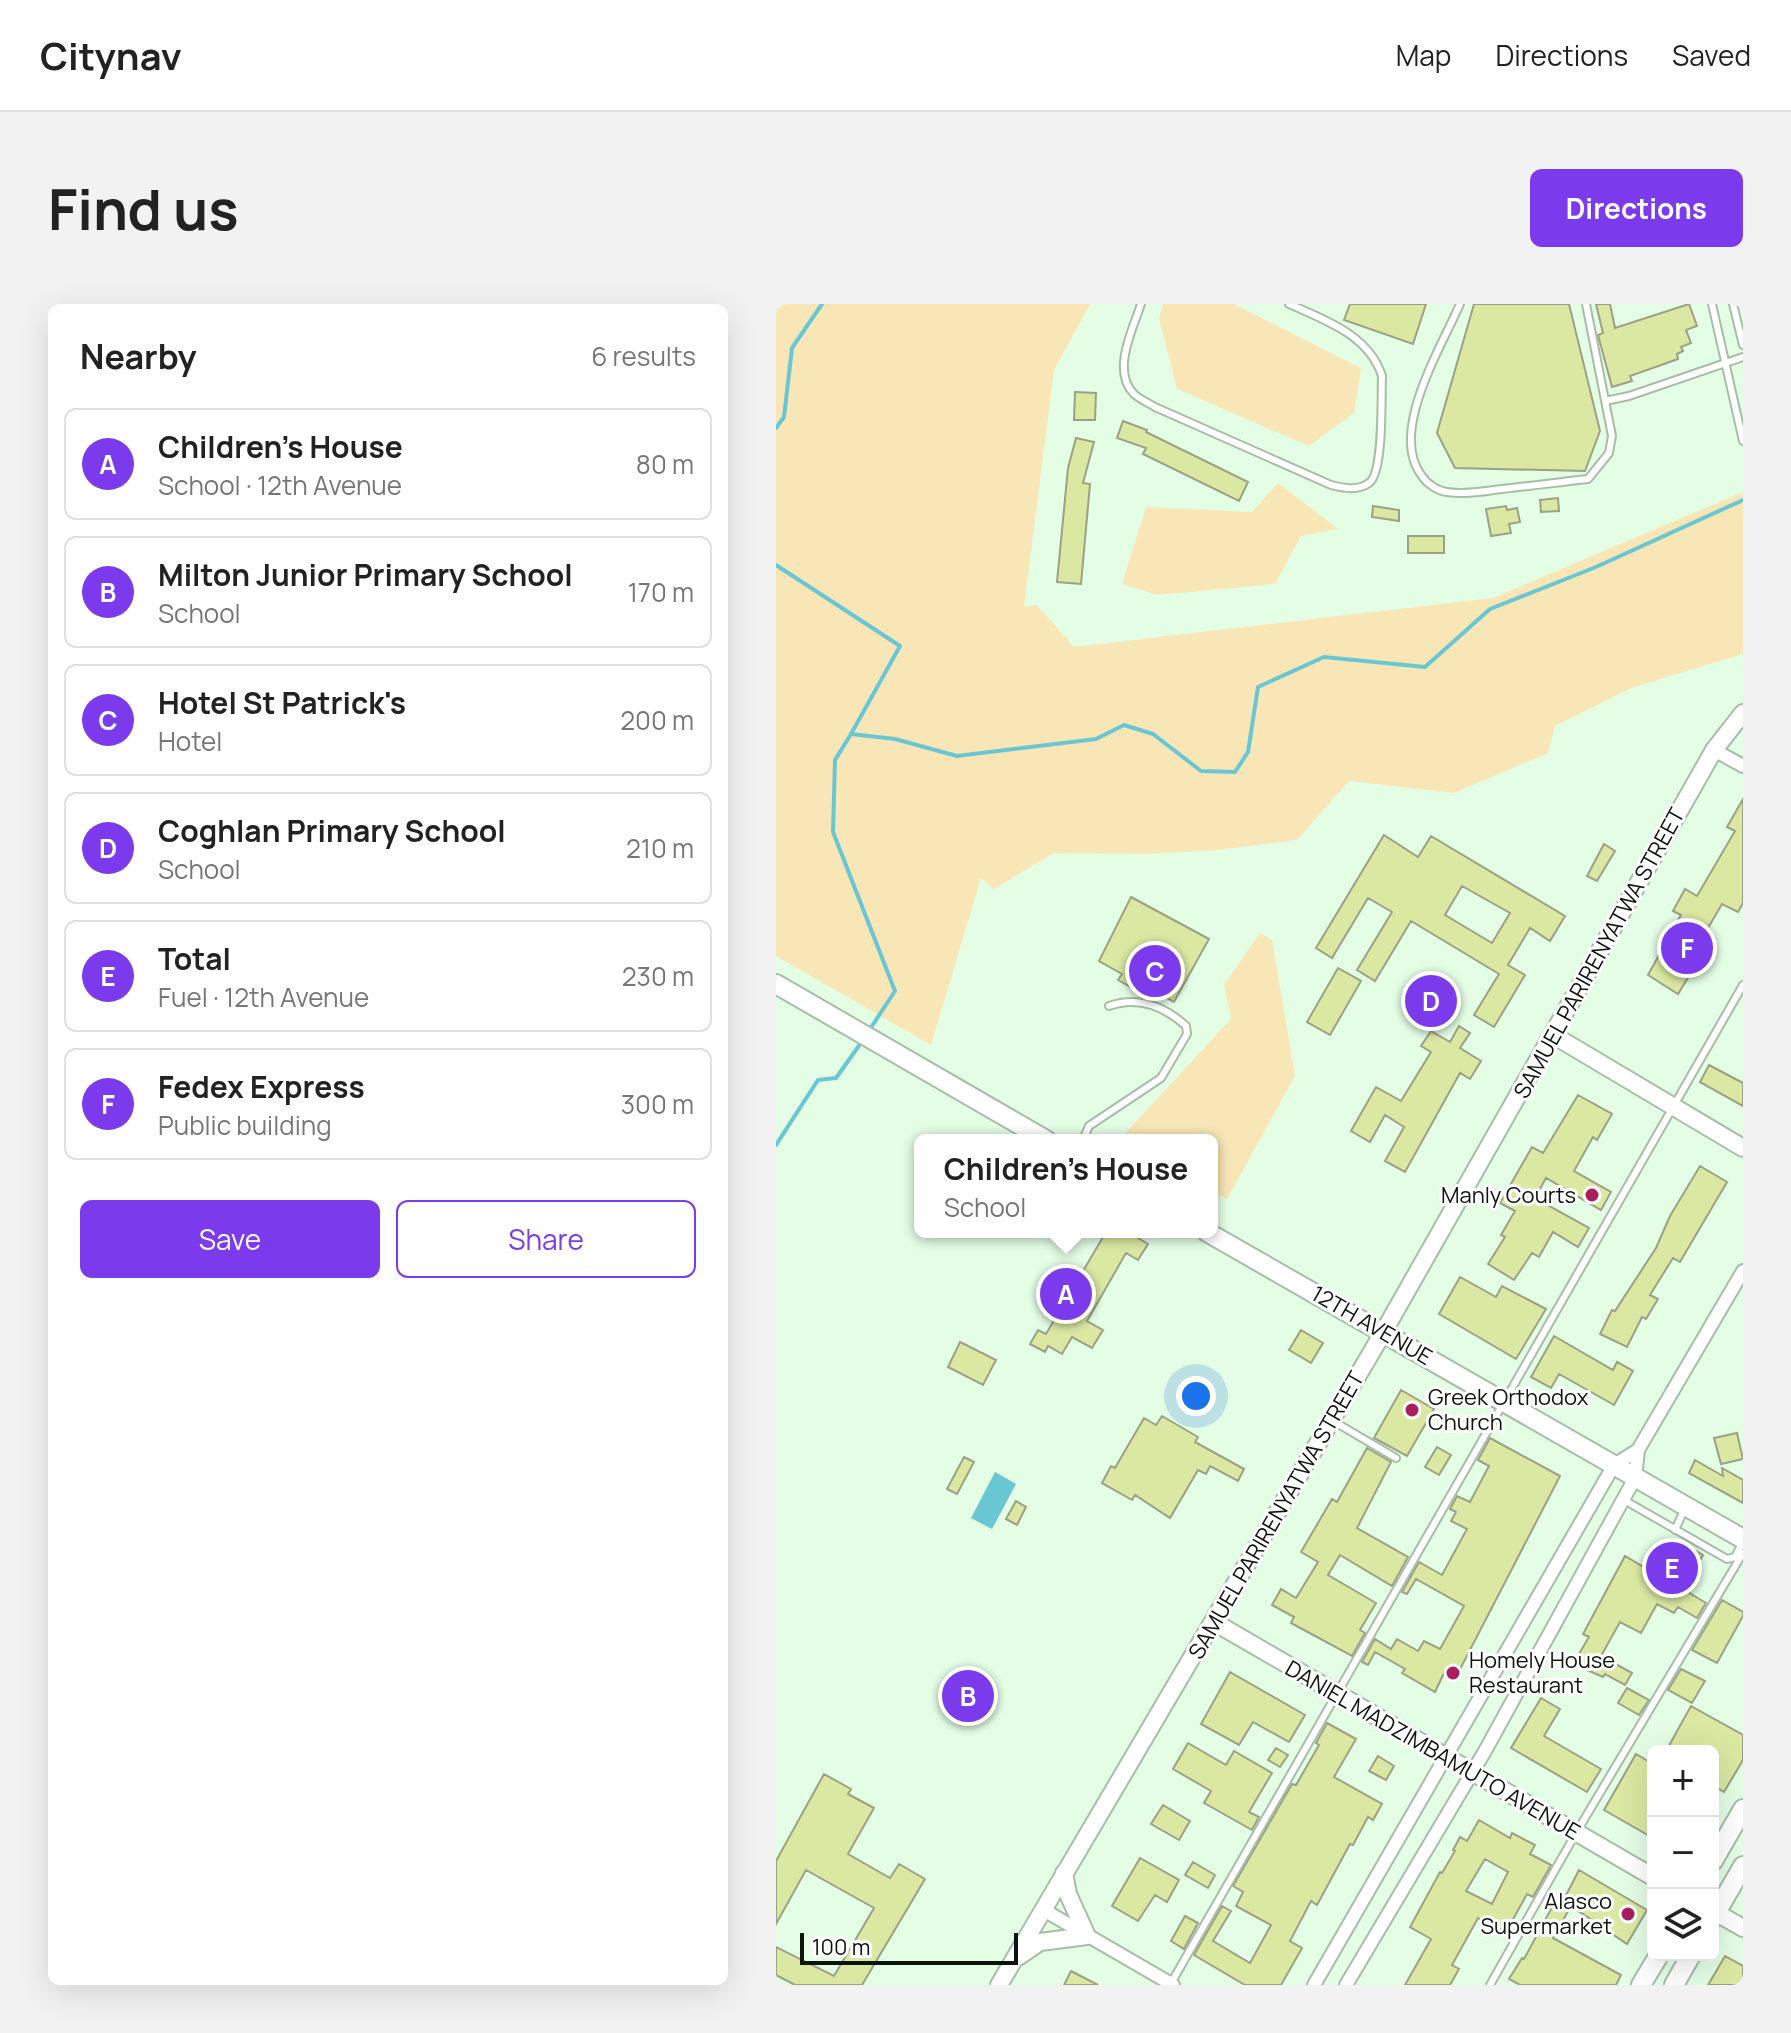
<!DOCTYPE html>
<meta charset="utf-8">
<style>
:root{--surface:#fff;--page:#f2f2f2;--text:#222;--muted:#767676;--line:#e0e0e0;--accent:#7c3aed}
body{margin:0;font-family:Manrope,sans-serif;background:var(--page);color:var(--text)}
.controls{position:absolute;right:24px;bottom:24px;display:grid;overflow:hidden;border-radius:12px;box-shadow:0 8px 32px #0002}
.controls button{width:72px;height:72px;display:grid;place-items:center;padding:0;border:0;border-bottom:2px solid var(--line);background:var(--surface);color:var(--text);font:40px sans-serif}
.scale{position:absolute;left:24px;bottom:20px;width:218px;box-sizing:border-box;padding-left:8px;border:4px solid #0c150d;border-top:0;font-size:22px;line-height:28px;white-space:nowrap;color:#0c150d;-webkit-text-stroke:6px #fff;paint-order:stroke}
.you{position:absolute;left:420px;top:1092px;width:28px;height:28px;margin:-20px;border:6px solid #fff;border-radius:50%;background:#1a73e8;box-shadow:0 0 0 12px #1a73e833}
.badge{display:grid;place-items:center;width:52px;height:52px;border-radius:50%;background:var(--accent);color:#fff;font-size:26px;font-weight:700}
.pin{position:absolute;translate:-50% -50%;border:4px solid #fff;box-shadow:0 2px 8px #0006}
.popup{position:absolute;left:138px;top:830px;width:304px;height:104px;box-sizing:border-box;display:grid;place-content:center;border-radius:12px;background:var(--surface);filter:drop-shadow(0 2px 6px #0005);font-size:26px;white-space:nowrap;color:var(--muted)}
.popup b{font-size:30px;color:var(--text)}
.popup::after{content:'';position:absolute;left:50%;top:100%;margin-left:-16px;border:16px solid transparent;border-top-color:var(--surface)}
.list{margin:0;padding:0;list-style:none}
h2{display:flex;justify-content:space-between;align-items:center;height:104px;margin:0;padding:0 32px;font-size:34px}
h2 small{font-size:26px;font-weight:400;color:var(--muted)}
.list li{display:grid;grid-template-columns:52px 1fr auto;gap:24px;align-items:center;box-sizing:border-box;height:112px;margin:0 16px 16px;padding:0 16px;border:2px solid var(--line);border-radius:12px}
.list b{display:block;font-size:30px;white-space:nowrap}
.list p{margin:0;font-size:26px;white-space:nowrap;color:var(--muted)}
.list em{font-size:26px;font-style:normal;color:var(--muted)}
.actions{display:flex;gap:16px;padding:24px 32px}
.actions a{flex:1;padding:18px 0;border:2px solid var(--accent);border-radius:12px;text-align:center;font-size:28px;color:var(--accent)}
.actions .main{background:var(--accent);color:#fff}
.icon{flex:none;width:44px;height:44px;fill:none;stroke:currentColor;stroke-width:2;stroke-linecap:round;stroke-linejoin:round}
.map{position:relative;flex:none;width:967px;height:1681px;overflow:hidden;border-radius:12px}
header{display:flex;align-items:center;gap:48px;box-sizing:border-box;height:112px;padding:0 40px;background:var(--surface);border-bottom:2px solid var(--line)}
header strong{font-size:38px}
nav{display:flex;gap:44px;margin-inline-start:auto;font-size:28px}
.intro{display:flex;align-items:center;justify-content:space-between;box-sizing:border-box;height:192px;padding:0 48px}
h1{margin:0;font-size:56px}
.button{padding:20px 36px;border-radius:12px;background:var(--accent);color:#fff;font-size:28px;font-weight:700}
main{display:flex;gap:48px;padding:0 48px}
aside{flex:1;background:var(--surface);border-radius:12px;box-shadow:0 8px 32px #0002}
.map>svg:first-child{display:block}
.green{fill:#f9e6b7}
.water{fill:#68c7d3}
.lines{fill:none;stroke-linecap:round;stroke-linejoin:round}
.stream{stroke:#68c7d3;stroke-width:4}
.building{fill:#dae8a2;stroke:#9ba185;stroke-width:2;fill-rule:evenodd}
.service-casing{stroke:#a6bda7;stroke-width:10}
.minor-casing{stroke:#a6bda7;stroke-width:16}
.tertiary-casing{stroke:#a6bda7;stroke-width:20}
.secondary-casing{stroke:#a6bda7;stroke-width:22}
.service{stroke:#fff;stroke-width:6}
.minor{stroke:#fff;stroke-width:12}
.tertiary{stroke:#fff;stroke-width:16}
.secondary{stroke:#fff;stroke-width:18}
.poi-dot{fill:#aa1e5f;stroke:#fff;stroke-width:3}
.labels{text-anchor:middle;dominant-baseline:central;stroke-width:6;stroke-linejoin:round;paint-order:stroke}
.street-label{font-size:22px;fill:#0c150d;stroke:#fff}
.poi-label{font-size:22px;fill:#0c150d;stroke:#fff;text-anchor:end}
</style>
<header>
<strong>Citynav</strong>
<nav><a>Map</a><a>Directions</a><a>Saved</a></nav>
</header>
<div class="intro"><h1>Find us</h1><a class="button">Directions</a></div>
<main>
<aside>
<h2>Nearby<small>6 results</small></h2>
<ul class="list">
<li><span class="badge">A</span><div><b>Children's House</b><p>School · 12th Avenue</p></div><em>80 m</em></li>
<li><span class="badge">B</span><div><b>Milton Junior Primary School</b><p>School</p></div><em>170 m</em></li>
<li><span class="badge">C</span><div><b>Hotel St Patrick's</b><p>Hotel</p></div><em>200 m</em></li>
<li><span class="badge">D</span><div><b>Coghlan Primary School</b><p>School</p></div><em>210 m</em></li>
<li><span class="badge">E</span><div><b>Total</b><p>Fuel · 12th Avenue</p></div><em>230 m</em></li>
<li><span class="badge">F</span><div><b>Fedex Express</b><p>Public building</p></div><em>300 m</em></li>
</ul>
<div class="actions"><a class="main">Save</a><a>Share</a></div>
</aside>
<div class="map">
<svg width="967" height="1681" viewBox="0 0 967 1681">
<rect width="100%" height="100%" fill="#e4fde5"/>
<path class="green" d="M0,0H314L278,66L248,303L260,300L298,343L717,294L967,188V350L855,384L779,422L772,449L678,489L573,477L521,536L442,546L371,550L278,549L218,585L205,574L155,741L0,652Z
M387,0H458L585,64L578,109L533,142L401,85L383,14Z
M502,179L562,225L525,232L499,280L381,291L346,280L370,203L476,208Z
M484,629L496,636L519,772L451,895L436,887V836L344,835L455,715L448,681Z"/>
<path class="water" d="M219,1168L240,1180L216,1225L195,1214Z"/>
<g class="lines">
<path class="stream" d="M0,124L8,113L16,44L46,0
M0,261L124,342L75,430
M92,728L119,687L57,528L59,456L75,430L119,435L181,452L320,435L348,421L377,430L425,467L459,468L472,448L482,383L548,353L649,363L714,305L820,263L967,196
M0,841L42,776L60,774L87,736"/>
</g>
<path class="building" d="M574,0H650L637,40L568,16Z
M698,0H793L824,127L809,167L679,164L661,129Z
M820,0H834L839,24L913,0L921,22L910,26L915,39L905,43L907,47L901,50L902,55L854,72L856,77L836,83L822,31L827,29Z
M299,88L320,89L319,116H298Z
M347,117L371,126L370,128L472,178L463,197L367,150L370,144L341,134Z
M300,134L318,138L307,179L314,180L305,280L281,278L292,164Z
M782,194L783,207L765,208L764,196Z
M597,202L623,206V217L596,213Z
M730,202L731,206L741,204L744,218L733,220L735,229L715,232L710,205Z
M632,232H668V249H632Z
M967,495V599L962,608L946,600L925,636L937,643L923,667L918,664L902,690L872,671L905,611L897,607L909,585L921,592L959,527L951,523Z
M608,531L642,553L655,532L789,612L774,637L754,624L732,661L749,671L718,723L698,711L723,670L635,617L599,677L581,666L616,608L592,594L556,654L540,644ZM686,582L734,609L716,639L669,611Z
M828,540L839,547L821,577L811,572Z
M355,593L433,635L398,698L373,684L369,691L342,676L346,670L323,657Z
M562,664L585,677L554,731L531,718Z
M683,722L694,729L684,744L705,757L694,775L684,769L629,868L609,857L628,823L609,811L594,838L575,827L600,783L625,797L655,748L645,742L655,727L674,738Z
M933,761L967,779V802L924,778Z
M802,791L836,810L821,836L817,833L798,867L835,888L825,906L770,874L759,894L813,924L802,943L777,928L763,953L756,949L738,976L712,960L729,933L725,931L739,907L724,899L756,843L767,849Z
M924,862L951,878L904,958L897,954L874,991L882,995L870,1015L866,1013L851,1043L824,1030L836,1006L839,1007L880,944L894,912Z
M330,928H352L372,940L362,956L350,949L311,1017L327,1026L316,1044L296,1033L286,1050L272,1042L269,1048L254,1040L262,1026L270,1030Z
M684,973L720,993L726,982L770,1005L740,1055L663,1010Z
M525,1026L547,1039L535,1059L513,1046Z
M778,1032L837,1066L841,1058L857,1067L838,1101L783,1070L775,1084L755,1073Z
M184,1038L220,1056L207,1081L172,1063Z
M625,1086L658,1105L631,1152L598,1134Z
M386,1112L422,1133L419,1138L468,1165L462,1177L434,1162L430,1170L422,1166L394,1214L359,1191L356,1196L326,1179L335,1162L339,1164L368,1114L380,1121Z
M961,1129L967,1155L945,1160L938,1134Z
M714,1134L784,1172L679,1375L668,1369L659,1388L626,1369L629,1365L599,1348L592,1361L586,1358L599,1335L615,1345L621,1335L642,1347L648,1337L664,1345L688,1302L640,1275L631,1290L626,1288L643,1258L666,1271L691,1225L675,1217L680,1208L674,1205L681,1192L694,1198L713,1162L702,1156Z
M661,1143L675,1151L663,1171L649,1163Z
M591,1144L615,1158L581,1224L632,1253L616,1282L564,1251L552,1271L600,1299L584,1326L589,1329L576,1352L515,1319L518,1313L496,1301L505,1285L520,1294L542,1258L525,1248L556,1195L561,1198Z
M188,1153L198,1158L181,1190L171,1185Z
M919,1156L947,1172L946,1164L967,1176V1199L913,1169Z
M240,1197L250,1203L241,1221L230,1215Z
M903,1237L927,1251L907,1285L930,1299L921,1314L902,1303L898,1309L881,1300L865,1329L844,1318L825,1352L856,1369L849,1381L829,1370L827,1373L797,1360L813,1333L807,1330L849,1252L883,1272Z
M946,1296L967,1308V1312L941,1359L916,1346Z
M905,1365L929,1377L916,1399L892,1386Z
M454,1368L529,1411L513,1438L477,1418L463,1441L425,1420Z
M851,1384L873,1396L863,1411L842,1399Z
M765,1394L784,1405L768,1432L825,1465L811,1488L735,1444Z
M915,1402L967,1431V1456L948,1488L937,1482V1447H890Z
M551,1419L580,1435L558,1473L606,1500L597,1516L592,1513L577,1541L574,1540L541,1601L535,1597L514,1637L526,1644L505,1681H469L418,1651L446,1602L455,1607L437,1637L474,1659L495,1621L460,1602L467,1588L457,1582L516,1480L520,1481L543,1441L540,1439Z
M412,1439L450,1461L458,1447L496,1469L473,1508L483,1513L476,1526L428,1499L435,1487L397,1465Z
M500,1444L512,1451L504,1463L492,1456Z
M860,1450L877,1460V1534L828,1506Z
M602,1452L618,1462L610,1476L593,1467Z
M48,1470L75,1485L72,1490L98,1504L72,1550L114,1574L123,1560L149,1575L86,1681H19L0,1671V1643L58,1672L98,1604L30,1566L0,1620V1557Z
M387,1501L414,1517L403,1536L375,1520Z
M703,1516L734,1534L736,1529L759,1541L754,1550L775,1561L757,1593L751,1590L730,1628L702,1614L676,1661L683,1665L674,1681H629L655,1635L634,1623L664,1568L666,1569L679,1547L677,1546L684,1533L691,1537ZM709,1555L732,1568L716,1600L690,1587Z
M364,1554L403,1576L391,1598L379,1591L362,1617L336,1602Z
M417,1558L439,1571L432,1584L409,1571Z
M803,1566L871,1606L851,1640L795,1602L777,1634L845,1671L840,1681H744L733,1675L746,1654L748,1655L781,1594L789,1598L787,1597Z
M409,1612L422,1619L408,1645L395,1637Z
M949,1652L967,1662V1681H932Z
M295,1667L322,1681H288Z"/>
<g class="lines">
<defs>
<path id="service" d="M365,0C357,25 335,67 358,90C363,95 373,99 379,103L555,181C567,184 582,187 593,179C608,169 605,92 606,72C593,31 549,16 513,0
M684,0C665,44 612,129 646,172C651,180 662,187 671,188C689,191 708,187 726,185C755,182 784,178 812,175L833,149L836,132L810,0
M936,0L967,137
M957,0L967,41
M829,97L853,92L967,53
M307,836L313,822L385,774L411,730L410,722C388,702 362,692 333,702
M557,1117L620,1154
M848,1196L951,1255L959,1253L967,1238
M899,1226L909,1204
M394,1681L967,681
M714,1681L800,1529L967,1249"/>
<path id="minor" d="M938,446L967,462
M266,1605L397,1681
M538,1681L838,1161L862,1146
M570,1681L709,1447L859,1174L862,1146L967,967"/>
<path id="tertiary" d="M777,731L967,844
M438,1318L877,1573
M937,1607L967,1624
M242,1653L264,1638L311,1632L292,1590L288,1569
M223,1681L608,1027L938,446L967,409"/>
<path id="secondary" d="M0,680L270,836
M431,928L967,1235
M937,1557L967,1505
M937,1614L967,1562
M865,1681L883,1651
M898,1681L915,1651"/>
</defs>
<use href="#service" class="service-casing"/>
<use href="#minor" class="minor-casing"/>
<use href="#tertiary" class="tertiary-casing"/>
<use href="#secondary" class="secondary-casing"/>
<use href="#service" class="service"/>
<use href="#minor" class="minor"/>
<use href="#tertiary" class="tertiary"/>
<use href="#secondary" class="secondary"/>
</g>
<g class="poi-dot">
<circle cx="816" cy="891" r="8"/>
<circle cx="636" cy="1106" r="8"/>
<circle cx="677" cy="1369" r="8"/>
<circle cx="852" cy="1610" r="8"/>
</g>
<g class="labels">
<g class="street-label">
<text transform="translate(823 649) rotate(-61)">SAMUEL PARIRENYATWA STREET</text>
<text transform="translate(596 1021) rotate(30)">12TH AVENUE</text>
<text transform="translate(500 1211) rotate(-60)">SAMUEL PARIRENYATWA STREET</text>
<text transform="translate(657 1446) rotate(30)">DANIEL MADZIMBAMUTO AVENUE</text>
</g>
<g class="poi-label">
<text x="800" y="891">Manly Courts</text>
<text x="652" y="1093" text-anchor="start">Greek Orthodox<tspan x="652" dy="25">Church</tspan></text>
<text x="693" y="1356" text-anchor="start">Homely House<tspan x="693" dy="25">Restaurant</tspan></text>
<text x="836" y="1597">Alasco<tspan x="836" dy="25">Supermarket</tspan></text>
</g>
</g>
</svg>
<div class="controls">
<button>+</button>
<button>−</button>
<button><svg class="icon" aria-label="layers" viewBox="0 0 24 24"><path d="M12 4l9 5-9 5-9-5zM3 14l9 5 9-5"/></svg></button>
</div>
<div class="scale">100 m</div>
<div class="you"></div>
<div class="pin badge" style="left:290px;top:990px">A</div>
<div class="popup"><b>Children's House</b>School</div>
<div class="pin badge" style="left:192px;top:1392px">B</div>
<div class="pin badge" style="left:379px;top:667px">C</div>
<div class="pin badge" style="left:655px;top:697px">D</div>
<div class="pin badge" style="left:896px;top:1264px">E</div>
<div class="pin badge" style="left:911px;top:644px">F</div>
</div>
</main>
